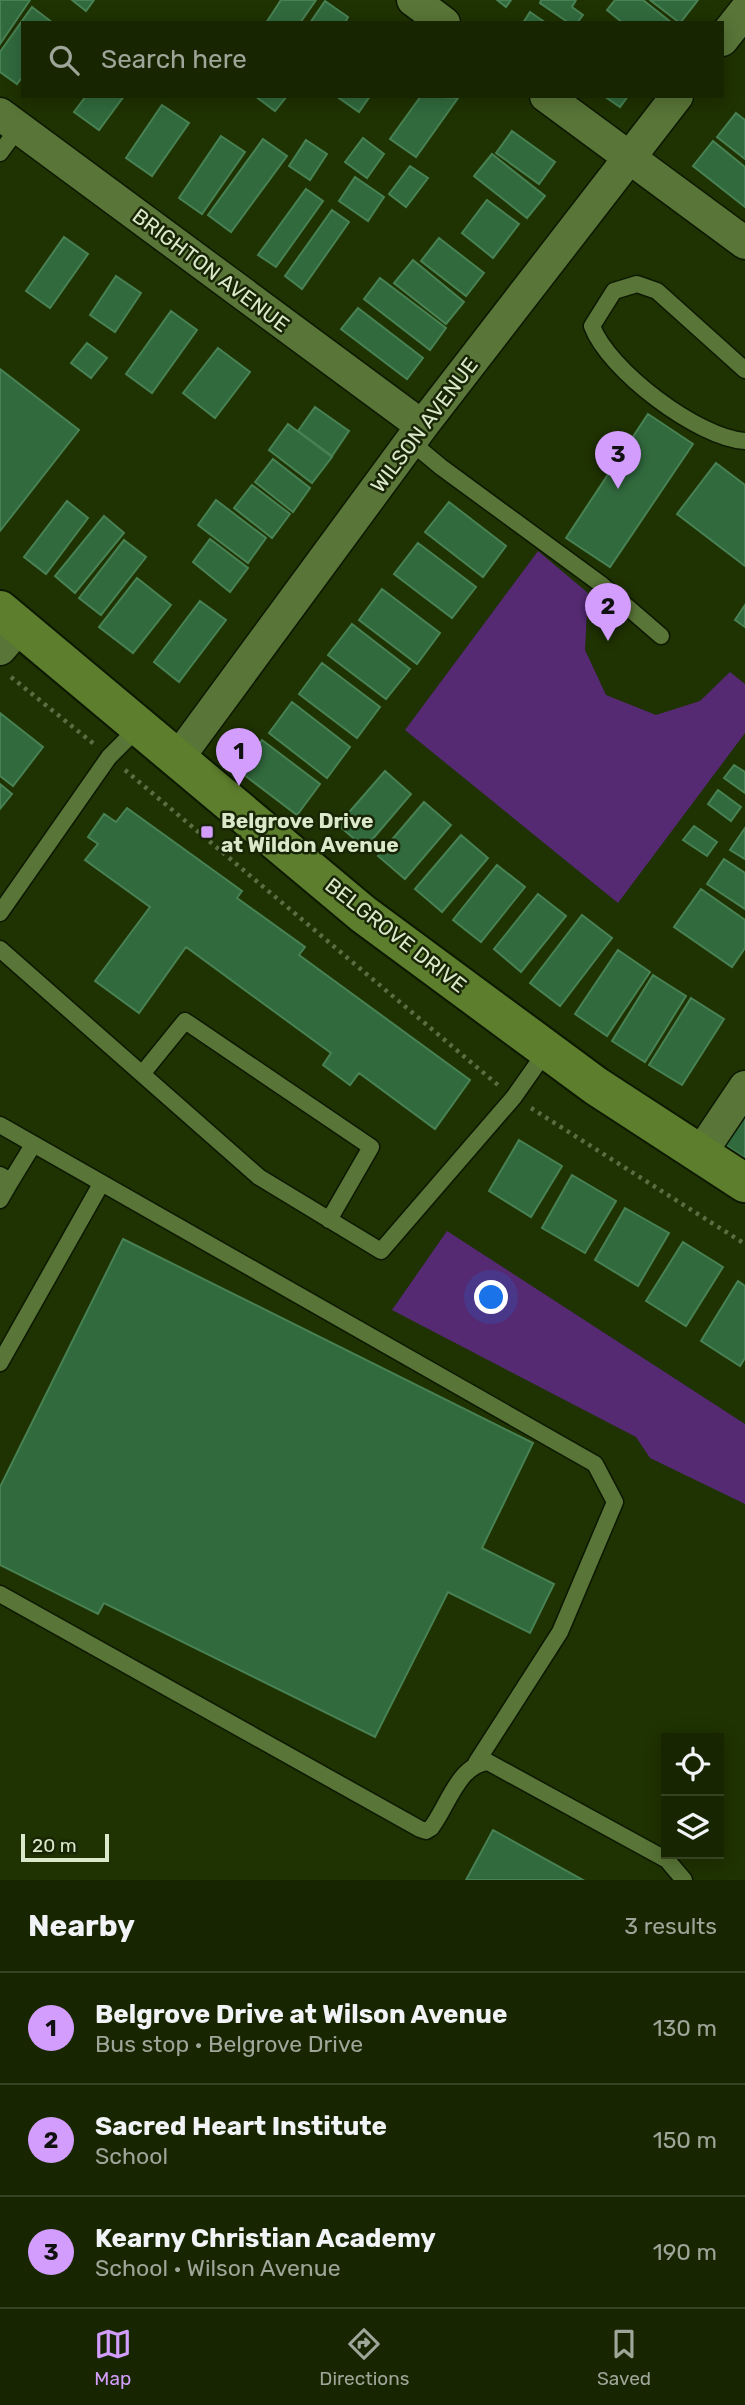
<!DOCTYPE html>
<meta charset="utf-8">
<style>
:root{--surface:#172601;--page:#202e0b;--text:#f1f3f6;--muted:#9ea599;--line:#364323;--accent:#d29dfd}
body{margin:0;font-family:Rubik,sans-serif;background:var(--page);color:var(--text)}
.controls{position:absolute;right:21px;bottom:21px;display:grid;overflow:hidden;border-radius:0px;box-shadow:0 4px 18px #0003}
.controls button{width:63px;height:63px;display:grid;place-items:center;padding:0;border:0;border-bottom:2px solid var(--line);background:var(--surface);color:var(--text);font:35px sans-serif}
.scale{position:absolute;left:21px;bottom:18px;width:88px;box-sizing:border-box;padding-left:7px;border:4px solid #d9e9c9;border-top:0;font-size:19px;line-height:24px;white-space:nowrap;color:#d9e9c9;-webkit-text-stroke:5px #192606;paint-order:stroke}
.you{position:absolute;left:492px;top:1298px;width:24px;height:24px;margin:-18px;border:5px solid #fff;border-radius:50%;background:#1a73e8;box-shadow:0 0 0 10px #1a73e833}
.badge{display:grid;place-items:center;width:46px;height:46px;border-radius:50%;background:var(--accent);color:#111;font-size:23px;font-weight:700}
.pin{position:absolute;translate:-50% -58px;filter:drop-shadow(0 2px 4px #0008)}
.pin::after{content:'';position:absolute;top:37px;width:24px;height:21px;background:inherit;clip-path:polygon(0 0,100% 0,50% 100%)}
.list{margin:0;padding:0;list-style:none}
h2{display:flex;justify-content:space-between;align-items:center;height:91px;margin:0;padding:0 28px;font-size:30px}
h2 small{font-size:23px;font-weight:400;color:var(--muted)}
.list li{display:grid;grid-template-columns:46px 1fr auto;gap:21px;align-items:center;box-sizing:border-box;height:112px;padding:0 28px;border-top:2px solid var(--line)}
.list b{display:block;font-size:26px;white-space:nowrap}
.list p{margin:0;font-size:23px;white-space:nowrap;color:var(--muted)}
.list em{font-size:23px;font-style:normal;color:var(--muted)}
.icon{flex:none;width:38px;height:38px;fill:none;stroke:currentColor;stroke-width:2;stroke-linecap:round;stroke-linejoin:round}
.map{position:relative;flex:none;width:745px;height:1880px;overflow:hidden}
.search{position:absolute;background:var(--surface);box-shadow:0 4px 18px #0003;left:21px;right:21px;top:21px;height:77px;display:flex;align-items:center;gap:18px;box-sizing:border-box;padding:0 24px;border-radius:0px;color:var(--muted);font-size:26px}
.sheet{height:427px;background:var(--surface)}
nav{display:flex;justify-content:space-around;align-items:center;box-sizing:border-box;height:98px;border-top:2px solid var(--line);background:var(--surface);font-size:19px;color:var(--muted)}
nav a{display:grid;justify-items:center;gap:4px}
nav .on{color:var(--accent)}
.map>svg:first-child{display:block}
.green{fill:#552a73}
.building{fill:#316a3d;stroke:#488153;stroke-width:2}
.lines{fill:none;stroke-linecap:round;stroke-linejoin:round}
.lane-casing{stroke:#0c1800;stroke-width:19}
.street-casing{stroke:#0c1800;stroke-width:35}
.secondary-casing{stroke:#0c1800;stroke-width:42}
.path{stroke:#5b6d42;stroke-width:4.5;stroke-dasharray:3.5 5;stroke-linecap:butt}
.lane{stroke:#597537;stroke-width:16}
.street{stroke:#597537;stroke-width:32}
.secondary{stroke:#5d7e2c;stroke-width:38}
.poi-dot{fill:#d29dfd;stroke:#192606;stroke-width:2.5}
.labels{text-anchor:middle;dominant-baseline:central;stroke-width:5;stroke-linejoin:round;paint-order:stroke}
.street-label{font-size:21px;fill:#d9e9c9;stroke:#192606}
.poi-label{font-size:21px;font-weight:bold;fill:#d9e9c9;stroke:#192606;text-anchor:start}
</style>
<div class="map">
<svg width="745" height="1880" viewBox="0 0 745 1880">
<rect width="100%" height="100%" fill="#1f3201"/>
<path class="green" d="M538,551L588,593L585,650L606,695L656,715L700,701L730,672L745,684V733L618,903L405,730Z
M447,1231L745,1424V1504L650,1458L636,1437L392,1310Z"/>
<path class="building" d="M0,0H30L0,44Z
M72,0H94L86,11Z
M281,0H316L300,23H266Z
M497,0H511L506,7Z
M541,0H576L572,7L583,15L577,23H569L540,3Z
M615,0H643L672,23H623L607,10Z
M650,0H698L680,23Z
M325,1L348,17L345,23H310Z
M32,7L53,23H23V76L17,84L0,72V52Z
M530,12L546,23H523Z
M86,96H124L99,130L74,112Z
M255,96H287L275,111Z
M336,96H370L359,112Z
M421,96L458,98L416,157L390,139Z
M604,96H628L620,107Z
M162,105L189,123L152,176L126,158Z
M736,113L745,120V159L717,137Z
M512,131L555,162L539,184L496,153Z
M221,136L245,152L202,214L179,198Z
M363,138L384,154L367,178L345,162Z
M263,139L287,156L231,232L208,215Z
M306,140L327,154L310,180L289,166Z
M713,141L745,167V207L693,166Z
M492,154L545,196L527,218L474,176Z
M410,166L428,178L406,207L389,194Z
M355,177L384,197L368,221L339,201Z
M306,189L323,201L276,267L258,255Z
M487,200L519,224L493,258L462,233Z
M332,210L349,222L302,289L285,276Z
M64,237L88,254L50,308L26,291Z
M439,238L484,273L466,296L421,261Z
M413,260L464,302L446,324L394,283Z
M116,276L141,293L115,332L90,315Z
M380,278L446,328L430,350L364,299Z
M358,308L423,358L407,379L341,329Z
M171,311L197,330L152,393L126,374Z
M87,343L107,358L91,378L71,363Z
M218,348L250,372L215,418L183,393Z
M0,369L79,430L0,531Z
M315,407L349,431L332,456L298,431Z
M648,414L693,444L610,567L566,538Z
M288,424L332,457L312,483L269,450Z
M273,459L310,488L293,512L255,482Z
M716,463L745,485V566L677,514Z
M252,485L290,514L272,538L234,508Z
M216,500L266,538L248,563L198,525Z
M67,501L88,518L46,574L24,557Z
M449,502L506,546L483,577L425,532Z
M104,516L124,533L75,593L55,576Z
M210,539L248,568L230,592L193,562Z
M124,540L146,557L101,615L79,598Z
M418,543L476,587L452,618L394,574Z
M137,578L171,605L133,653L99,627Z
M382,589L440,633L417,664L359,620Z
M200,601L226,620L179,682L154,662Z
M745,605V627L735,620Z
M352,624L410,669L386,699L328,655Z
M322,663L380,707L357,738L299,694Z
M292,702L350,747L327,778L269,733Z
M0,713L43,747L13,786L0,776Z
M262,740L320,784L297,815L239,771Z
M734,765L745,772V793L724,778Z
M385,771L411,794L365,848L338,825Z
M0,784L12,794L0,809Z
M718,790L741,807L731,821L708,804Z
M424,802L451,825L405,879L378,856Z
M127,808L242,891L237,898L305,947L299,955L470,1080L435,1129L359,1073L350,1085L323,1065L331,1053L186,947L139,1013L95,981L150,907L85,860L98,844L88,837L104,814L116,822Z
M694,826L717,842L707,856L683,840Z
M745,828V859L730,850Z
M461,835L488,858L442,912L415,889Z
M724,859L745,873V909L707,884Z
M497,865L525,887L481,942L453,920Z
M701,889L745,920V948L732,967L674,927Z
M538,894L566,916L521,972L494,949Z
M582,915L612,938L560,1006L530,983Z
M618,950L650,972L607,1036L575,1014Z
M653,975L686,996L645,1062L612,1041Z
M691,998L724,1019L682,1085L649,1065Z
M745,1112V1158L724,1144Z
M519,1140L562,1166L531,1217L489,1191Z
M572,1175L616,1201L585,1253L542,1228Z
M625,1208L669,1233L638,1286L595,1260Z
M123,1239L533,1443L482,1548L554,1584L530,1633L448,1592L375,1737L104,1603L98,1614L0,1565V1487Z
M683,1242L723,1267L686,1326L646,1301Z
M738,1281L745,1286V1358L740,1366L701,1341Z
M493,1830L583,1880H466Z"/>
<g class="lines">
<defs>
<path id="lane" d="M0,153L19,127
M745,370L657,291L637,284L614,291L592,326C608,370 698,438 745,441
M411,442L441,467L602,585L661,636
M0,913L109,757L140,726
M0,949L259,1177L381,1251L514,1097L547,1050
M142,1074L185,1021L371,1147L329,1220
M0,1125L595,1464L615,1502L560,1632L476,1763
M0,1175L11,1181L0,1200
M11,1181L33,1145
M0,1363L101,1184
M0,1594L420,1829L426,1831L431,1828C448,1806 458,1765 488,1762L667,1860L684,1880"/>
<path id="street" d="M413,0L444,23
M722,40L745,11
M546,96L745,243
M0,114L422,426
M0,649L20,626
M178,758L422,426L677,96
M700,1154L745,1087"/>
<path id="secondary" d="M0,610L363,914L596,1086L745,1183"/>
</defs>
<use href="#lane" class="lane-casing"/>
<use href="#street" class="street-casing"/>
<use href="#secondary" class="secondary-casing"/>
<path class="path" d="M11,677L94,744
M125,770L498,1085
M531,1108L745,1244"/>
<use href="#lane" class="lane"/>
<use href="#street" class="street"/>
<use href="#secondary" class="secondary"/>
</g>
<rect class="poi-dot" x="200" y="825" width="14" height="14" rx="3.5"/>
<g class="labels">
<g class="street-label">
<text transform="translate(211 270) rotate(37)">BRIGHTON AVENUE</text>
<text transform="translate(424 425) rotate(-53)">WILSON AVENUE</text>
<text transform="translate(396 935) rotate(38)">BELGROVE DRIVE</text>
</g>
<g class="poi-label">
<text x="221" y="820">Belgrove Drive<tspan x="221" dy="24">at Wildon Avenue</tspan></text>
</g>
</g>
</svg>
<div class="controls">
<button><svg class="icon" aria-label="locate" viewBox="0 0 24 24"><circle cx="12" cy="12" r="6"/><path d="M12 2v4M12 18v4M2 12h4M18 12h4"/></svg></button>
<button><svg class="icon" aria-label="layers" viewBox="0 0 24 24"><path d="M12 4l9 5-9 5-9-5zM3 14l9 5 9-5"/></svg></button>
</div>
<div class="scale">20 m</div>
<div class="you"></div>
<div class="pin badge" style="left:239px;top:786px">1</div>
<div class="pin badge" style="left:608px;top:641px">2</div>
<div class="pin badge" style="left:618px;top:489px">3</div>
<div class="search"><svg class="icon" aria-label="search" viewBox="0 0 24 24"><circle cx="10" cy="10" r="6"/><path d="M15 15l6 6"/></svg>Search here</div>
</div>
<section class="sheet">
<h2>Nearby<small>3 results</small></h2>
<ul class="list">
<li><span class="badge">1</span><div><b>Belgrove Drive at Wilson Avenue</b><p>Bus stop · Belgrove Drive</p></div><em>130 m</em></li>
<li><span class="badge">2</span><div><b>Sacred Heart Institute</b><p>School</p></div><em>150 m</em></li>
<li><span class="badge">3</span><div><b>Kearny Christian Academy</b><p>School · Wilson Avenue</p></div><em>190 m</em></li>
</ul>
</section>
<nav>
<a class="on"><svg class="icon" aria-label="map" viewBox="0 0 24 24"><path d="M3 6l6-2 6 2 6-2v14l-6 2-6-2-6 2zM9 4v14M15 6v14"/></svg>Map</a>
<a><svg class="icon" aria-label="directions" viewBox="0 0 24 24"><path d="M12 3l9 9-9 9-9-9zM9 14v-3h6M13 9l2 2-2 2"/></svg>Directions</a>
<a><svg class="icon" aria-label="saved" viewBox="0 0 24 24"><path d="M7 4h10v16l-5-4-5 4z"/></svg>Saved</a>
</nav>
